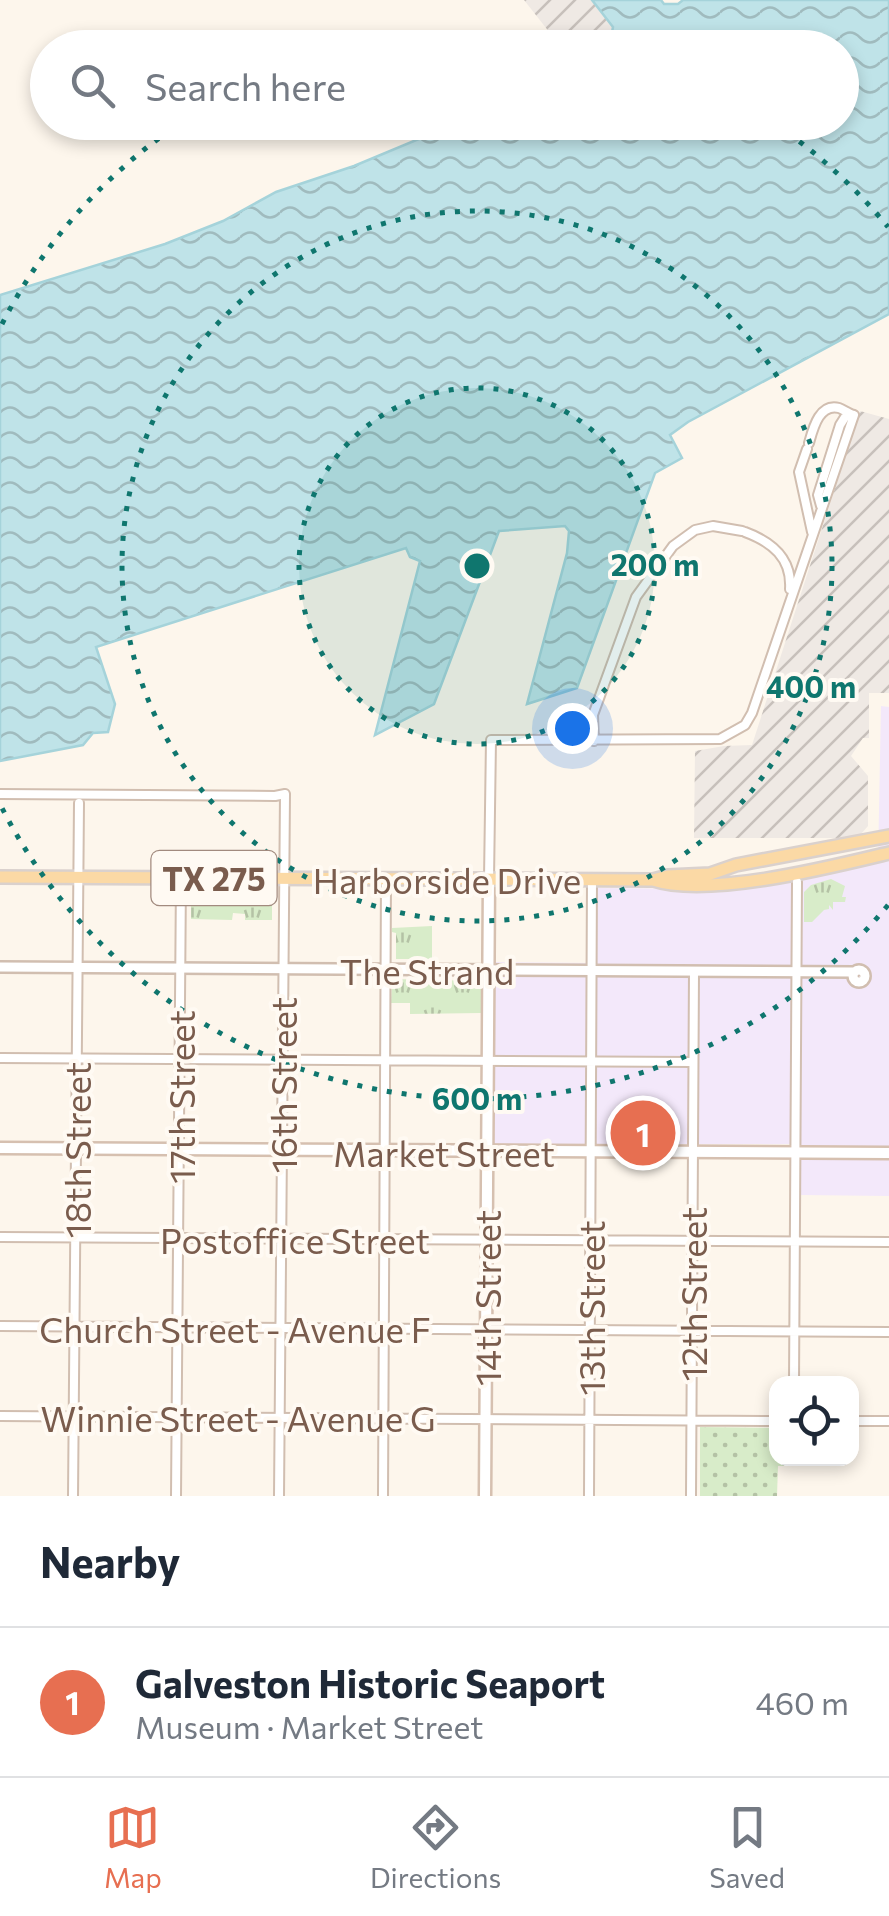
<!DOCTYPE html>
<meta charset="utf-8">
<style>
:root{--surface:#fff;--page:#f6f6f7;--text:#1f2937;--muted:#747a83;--line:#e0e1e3;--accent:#e76f51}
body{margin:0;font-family:Commissioner,sans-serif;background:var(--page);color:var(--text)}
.controls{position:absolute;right:30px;bottom:30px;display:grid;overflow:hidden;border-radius:20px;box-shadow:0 5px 15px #0003}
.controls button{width:90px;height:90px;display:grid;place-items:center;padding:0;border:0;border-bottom:2px solid var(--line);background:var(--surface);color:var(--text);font:50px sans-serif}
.you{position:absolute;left:572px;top:728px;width:35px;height:35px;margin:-25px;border:8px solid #fff;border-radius:50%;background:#1a73e8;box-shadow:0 0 0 15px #1a73e833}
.badge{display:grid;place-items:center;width:65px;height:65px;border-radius:50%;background:var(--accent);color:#fff;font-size:32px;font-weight:700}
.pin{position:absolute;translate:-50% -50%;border:5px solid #fff;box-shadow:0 2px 10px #0006}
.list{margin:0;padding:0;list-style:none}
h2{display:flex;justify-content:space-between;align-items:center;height:130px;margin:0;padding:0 40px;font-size:42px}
h2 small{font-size:32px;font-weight:400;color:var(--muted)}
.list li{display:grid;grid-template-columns:65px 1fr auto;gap:30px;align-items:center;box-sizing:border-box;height:150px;padding:0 40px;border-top:2px solid var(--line)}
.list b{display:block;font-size:38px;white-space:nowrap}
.list p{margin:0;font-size:32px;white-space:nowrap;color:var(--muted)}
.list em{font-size:32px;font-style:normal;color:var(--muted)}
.icon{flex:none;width:55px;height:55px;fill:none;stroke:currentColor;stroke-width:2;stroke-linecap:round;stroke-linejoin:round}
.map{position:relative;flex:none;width:889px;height:1496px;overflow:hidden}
.search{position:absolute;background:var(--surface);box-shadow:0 5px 15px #0003;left:30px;right:30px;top:30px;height:110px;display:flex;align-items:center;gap:25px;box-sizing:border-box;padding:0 35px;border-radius:55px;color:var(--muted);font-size:38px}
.sheet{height:280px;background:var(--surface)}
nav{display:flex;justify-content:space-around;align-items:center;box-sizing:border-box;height:140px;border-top:2px solid var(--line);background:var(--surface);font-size:28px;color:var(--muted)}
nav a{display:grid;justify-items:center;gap:5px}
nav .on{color:var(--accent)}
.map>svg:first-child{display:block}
.industrial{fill:url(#industrial-furrows)}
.education{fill:#f3e8fa}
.grass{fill:url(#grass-tufts)}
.park{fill:url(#park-dots)}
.water{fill:url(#water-waves);stroke:#a5d3da;stroke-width:2.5}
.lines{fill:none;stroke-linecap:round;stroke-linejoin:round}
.minor-casing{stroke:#d1beb0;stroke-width:12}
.tertiary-casing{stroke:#d1beb0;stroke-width:14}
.secondary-casing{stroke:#d6c0b0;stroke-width:15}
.primary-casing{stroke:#dad1cd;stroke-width:16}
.minor{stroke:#fff;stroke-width:8}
.tertiary{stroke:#fff;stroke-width:9}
.secondary{stroke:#fff;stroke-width:10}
.primary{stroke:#fbd9a5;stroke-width:11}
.ring{fill:none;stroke:#0f766e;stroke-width:5;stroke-dasharray:5 10}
.labels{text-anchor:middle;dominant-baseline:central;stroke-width:8;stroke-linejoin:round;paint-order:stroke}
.shield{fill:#fffaf3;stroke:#a28b7f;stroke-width:2.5}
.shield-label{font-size:32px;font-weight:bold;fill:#7a5c4d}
.street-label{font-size:35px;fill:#7a5c4d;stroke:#fffaf3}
.centre{fill:#0f766e;stroke:#fffaf3;stroke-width:5}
.ring-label{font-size:30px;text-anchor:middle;font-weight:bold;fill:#0f766e;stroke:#fffaf3;stroke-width:8;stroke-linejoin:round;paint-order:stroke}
</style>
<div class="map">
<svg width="889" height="1496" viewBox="0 0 889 1496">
<defs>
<pattern id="industrial-furrows" width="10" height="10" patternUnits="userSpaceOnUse" patternTransform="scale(2.5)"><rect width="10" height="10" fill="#efe9e4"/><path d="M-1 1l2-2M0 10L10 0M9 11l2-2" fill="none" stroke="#c7c0bb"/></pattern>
<pattern id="grass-tufts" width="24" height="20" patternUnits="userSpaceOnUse" patternTransform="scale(2.5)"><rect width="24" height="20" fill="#d8ecc9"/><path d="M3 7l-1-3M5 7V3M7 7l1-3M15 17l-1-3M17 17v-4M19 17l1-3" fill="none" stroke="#b4c2a5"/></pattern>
<pattern id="park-dots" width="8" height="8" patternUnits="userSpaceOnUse" patternTransform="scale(2.5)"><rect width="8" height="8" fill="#d8ecc9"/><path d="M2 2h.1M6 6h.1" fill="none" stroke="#b4c2a5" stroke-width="1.8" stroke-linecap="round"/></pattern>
<pattern id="water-waves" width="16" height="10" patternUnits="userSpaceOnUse" patternTransform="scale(2.5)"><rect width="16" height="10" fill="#bfe3e8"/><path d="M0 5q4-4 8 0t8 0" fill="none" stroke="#a0bbbe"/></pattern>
</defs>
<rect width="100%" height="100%" fill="#fdf6ec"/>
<path class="industrial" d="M524,0H592L613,26L610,42L600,47H561Z
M860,411L889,419V693H869V738H863L851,756L868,776V826L861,834L842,838H694L695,751L724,746L752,745Z"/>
<path class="education" d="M881,706L889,707V1196L801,1195V1144L493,1145L494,962L597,963V888L716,889L809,877L878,863Z"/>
<path class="grass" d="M831,879L845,886L842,897H846L845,902H833V910L829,905V909L824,910L812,922H804V892L811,885Z
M203,887L272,888V920H245V914L233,913L232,920L191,919V898H203Z
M432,926V959H396V933L392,932V928Z
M392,979L481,981V1013L410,1014V1003H391Z"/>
<path class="park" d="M700,1427L776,1428V1458L787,1459V1466H778L777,1496H700Z"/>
<path class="water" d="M592,0H661L664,4H678L683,0H889V314L688,422L670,435L682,458L655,473L577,688L527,704L567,553L569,531L565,526L499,531L434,704L375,735L420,561L410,557L406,548L96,647L115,704L108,732L93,733L83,745L0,761V295L165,244L223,221L276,192L354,166L457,123L842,122V48L600,47L610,42L613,27Z"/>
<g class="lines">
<defs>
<path id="minor" d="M807,449L799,472L812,532
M821,506L818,495L840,425L847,414
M745,532C772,542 792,558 790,589
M594,741L593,715L636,597L673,546L695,530L713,526L742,531
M0,794L275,796L285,794L279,1496
M489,879L491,740L720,739L745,725L752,713L854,415C849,414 844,410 839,408C819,403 813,429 809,443
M0,1058L693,1062
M0,1237L889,1242
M0,1326L889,1332
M794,1384L797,882
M0,1416L776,1421
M852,1421H889
M73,1496L79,803
M176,1496L181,878
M383,1496L386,879
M589,1496L592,880
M691,1496L694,971"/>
<path id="tertiary" d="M0,967L854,972
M853 976a6 6 0 1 1 12 0a6 6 0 1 1-12 0Z"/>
<path id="secondary" d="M0,1148L889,1153
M485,1496L489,879"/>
<path id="primary" d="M0,877L653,880L668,876L710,874L736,865L889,836
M653,880C708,898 831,867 889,853"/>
</defs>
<use href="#minor" class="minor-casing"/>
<use href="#tertiary" class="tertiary-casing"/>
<use href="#secondary" class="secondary-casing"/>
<use href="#primary" class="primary-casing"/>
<use href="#minor" class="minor"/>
<use href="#tertiary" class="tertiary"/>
<use href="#secondary" class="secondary"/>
<use href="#primary" class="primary"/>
</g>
<circle cx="477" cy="566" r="178" fill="#0f766e" fill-opacity=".12"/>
<g class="ring">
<circle cx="477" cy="566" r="178"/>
<circle cx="477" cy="566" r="355"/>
<path d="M888 905A533 533 0 0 1 2 808M2 324A533 533 0 0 1 179 124M357 47A533 533 0 0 1 597 47M775 124A533 533 0 0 1 888 227"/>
</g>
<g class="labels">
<rect class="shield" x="151.5" y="851" width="125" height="54" rx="8"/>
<g class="shield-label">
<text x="214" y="878">TX 275</text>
</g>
<g class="street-label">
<text x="447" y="879">Harborside Drive</text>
<text x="427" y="970">The Strand</text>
<text transform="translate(282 1085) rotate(-90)">16th Street</text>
<text transform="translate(180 1097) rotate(-90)">17th Street</text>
<text transform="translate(76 1150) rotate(-90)">18th Street</text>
<text x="444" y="1152">Market Street</text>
<text x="295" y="1239">Postoffice Street</text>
<text transform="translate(692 1294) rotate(-90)">12th Street</text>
<text transform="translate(486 1298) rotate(-90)">14th Street</text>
<text transform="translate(590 1308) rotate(-90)">13th Street</text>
<text x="235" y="1328">Church Street - Avenue F</text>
<text x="238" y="1417">Winnie Street - Avenue G</text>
</g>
</g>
<circle cx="477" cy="566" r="15" class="centre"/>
<g class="ring-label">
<text x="655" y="576">200 m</text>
<text x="811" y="698">400 m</text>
<text x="477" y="1110">600 m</text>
</g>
</svg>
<div class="controls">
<button><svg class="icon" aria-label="locate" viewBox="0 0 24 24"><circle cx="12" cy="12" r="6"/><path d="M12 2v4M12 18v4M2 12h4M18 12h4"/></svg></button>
</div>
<div class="you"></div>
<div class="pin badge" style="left:643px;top:1133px">1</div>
<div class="search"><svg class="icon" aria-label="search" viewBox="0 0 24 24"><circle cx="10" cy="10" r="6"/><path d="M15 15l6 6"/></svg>Search here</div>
</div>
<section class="sheet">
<h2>Nearby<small></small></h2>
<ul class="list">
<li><span class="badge">1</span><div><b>Galveston Historic Seaport</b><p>Museum · Market Street</p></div><em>460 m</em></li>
</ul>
</section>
<nav>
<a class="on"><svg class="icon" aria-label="map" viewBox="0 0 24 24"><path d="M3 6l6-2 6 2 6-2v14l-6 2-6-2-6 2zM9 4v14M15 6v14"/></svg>Map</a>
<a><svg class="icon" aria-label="directions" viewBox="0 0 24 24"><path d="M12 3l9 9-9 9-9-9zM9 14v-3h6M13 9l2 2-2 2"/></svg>Directions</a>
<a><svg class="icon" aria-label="saved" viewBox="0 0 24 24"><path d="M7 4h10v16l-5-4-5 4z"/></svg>Saved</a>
</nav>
